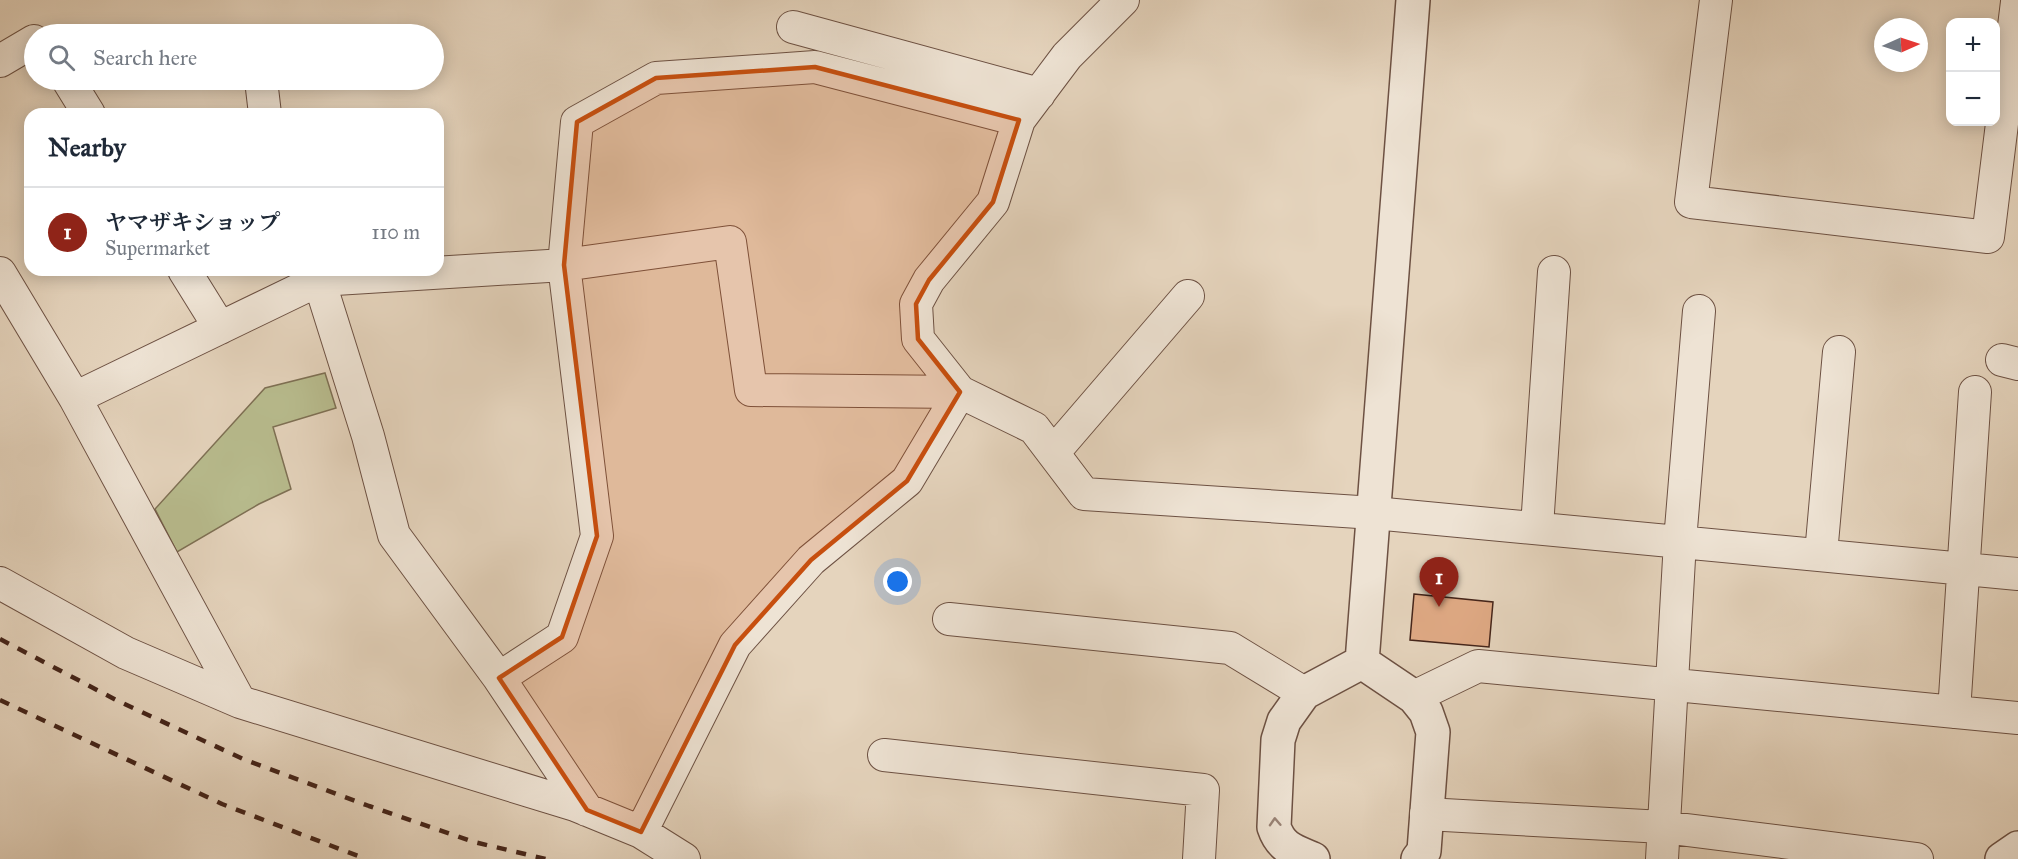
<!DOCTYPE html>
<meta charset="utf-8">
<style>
:root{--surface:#fff;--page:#f6f6f7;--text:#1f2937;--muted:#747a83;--line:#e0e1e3;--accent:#8f2418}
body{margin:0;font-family:"IM FELL Great Primer","Noto Serif JP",serif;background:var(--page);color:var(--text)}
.controls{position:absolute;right:18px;top:18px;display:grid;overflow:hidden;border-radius:12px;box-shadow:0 3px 15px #0003}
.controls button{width:54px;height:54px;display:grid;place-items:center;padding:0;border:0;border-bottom:2px solid var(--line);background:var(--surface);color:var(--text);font:30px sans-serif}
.compass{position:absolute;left:1874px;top:18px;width:54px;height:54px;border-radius:50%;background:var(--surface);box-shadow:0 3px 15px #0003;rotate:87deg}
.you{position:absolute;left:898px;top:582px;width:21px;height:21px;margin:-15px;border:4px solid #fff;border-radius:50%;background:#1a73e8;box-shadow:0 0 0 9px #1a73e833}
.badge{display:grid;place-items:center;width:39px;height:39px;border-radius:50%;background:var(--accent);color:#fff;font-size:20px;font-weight:700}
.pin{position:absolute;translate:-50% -50px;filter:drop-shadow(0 2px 3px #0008)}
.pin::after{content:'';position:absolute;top:32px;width:21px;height:18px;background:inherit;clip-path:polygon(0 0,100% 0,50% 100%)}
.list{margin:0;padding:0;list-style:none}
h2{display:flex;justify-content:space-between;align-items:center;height:78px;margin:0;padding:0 24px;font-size:26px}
h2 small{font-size:20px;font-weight:400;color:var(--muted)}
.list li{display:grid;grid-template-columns:39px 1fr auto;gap:18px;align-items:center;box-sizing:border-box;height:90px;padding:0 24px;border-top:2px solid var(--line)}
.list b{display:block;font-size:22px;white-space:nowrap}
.list p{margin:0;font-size:20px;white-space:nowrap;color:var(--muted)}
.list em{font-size:20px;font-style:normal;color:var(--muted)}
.icon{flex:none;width:33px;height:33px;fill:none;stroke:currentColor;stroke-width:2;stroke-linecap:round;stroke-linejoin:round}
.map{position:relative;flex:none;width:2018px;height:859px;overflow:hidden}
.search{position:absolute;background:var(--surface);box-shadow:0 3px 15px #0003;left:24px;top:24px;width:420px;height:66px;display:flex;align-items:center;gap:15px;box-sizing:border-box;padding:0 21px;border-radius:33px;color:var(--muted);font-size:22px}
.panel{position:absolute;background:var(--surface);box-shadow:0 3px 15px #0003;left:24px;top:108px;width:420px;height:168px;border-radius:18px}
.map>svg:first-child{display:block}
.green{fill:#b8bc8e;stroke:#7e7054;stroke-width:1.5}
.building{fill:#e0aa85;stroke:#45251a;stroke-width:1.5}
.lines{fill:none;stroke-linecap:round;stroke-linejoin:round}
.minor-casing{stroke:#6d5143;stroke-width:34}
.tertiary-casing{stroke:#6d5143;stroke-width:36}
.minor{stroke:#eee3d4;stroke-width:32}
.tertiary{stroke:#eee3d4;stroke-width:33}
.rail{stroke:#45251a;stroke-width:4.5;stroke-dasharray:10 10;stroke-linecap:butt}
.oneway{stroke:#9a8477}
.marked{fill:#c74f0f;fill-opacity:0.2;stroke:#c74f0f;stroke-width:4.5;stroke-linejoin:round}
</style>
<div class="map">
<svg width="2018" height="859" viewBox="0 0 2018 859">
<rect width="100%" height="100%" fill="#e5d4bd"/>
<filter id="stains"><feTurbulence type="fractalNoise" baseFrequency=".00333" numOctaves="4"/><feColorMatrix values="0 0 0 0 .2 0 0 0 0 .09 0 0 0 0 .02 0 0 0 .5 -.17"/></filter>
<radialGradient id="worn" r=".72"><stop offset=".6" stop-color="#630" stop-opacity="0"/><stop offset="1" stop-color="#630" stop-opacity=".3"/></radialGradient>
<path class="green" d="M325,373L336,408L273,427L291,489L259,504L177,552L155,509L265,388Z"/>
<path class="building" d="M1414,594L1493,602L1489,647L1410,640Z"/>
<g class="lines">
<defs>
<path id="minor" d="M1716,0L1691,202L1988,237L2017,2
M793,27L1039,94
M0,61L34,41
M68,80L89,114
M261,80L265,114
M184,270L220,328
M0,273L75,398
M319,280L368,436L394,535L499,678L587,810
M2002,360L2018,364
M960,392L918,339L916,304L929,280L993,202L1019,120L1067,56L1123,0
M1053,453L1188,296
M1537,527L1554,272
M1821,554L1839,352
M0,583L126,653L240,702L575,805L641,832L684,859
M949,619L1230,648L1304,693
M499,678L562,637L597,536L564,265L577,122L656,78L815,67L1019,120
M1414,697L1478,666L2018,718
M240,702L75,398L319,280L564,265L730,242L751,390L960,392L1034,428L1084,494L1374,513L2018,574
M1954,712L1975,392
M884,755L1203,790L1199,859
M1426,814L1663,827L1917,859
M641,832L735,645L811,560L907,481L960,392
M1662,859L1680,541L1699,311"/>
<path id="tertiary" d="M1362,662L1413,0
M1313,859C1294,851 1281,848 1274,827L1278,740L1284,721L1304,693L1362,662L1414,697L1426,712L1433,732L1424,851L1418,859
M2002,859L2018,848"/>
</defs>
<use href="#minor" class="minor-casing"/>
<use href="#tertiary" class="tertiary-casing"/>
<use href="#minor" class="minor"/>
<use href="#tertiary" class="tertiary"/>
<path class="rail" d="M0,639L118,701L243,759L369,806L474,842L546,859
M0,700L222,804L366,859"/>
</g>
<defs><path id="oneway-chevron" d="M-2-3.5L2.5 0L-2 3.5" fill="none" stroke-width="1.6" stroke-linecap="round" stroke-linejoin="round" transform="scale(1.5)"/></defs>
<use class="oneway" href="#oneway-chevron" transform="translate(1275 822) rotate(-93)"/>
<path class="marked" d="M815,67L1019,120L993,202L929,280L916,304L918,339L960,392L907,481L811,560L735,645L641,832L587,810L499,678L562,637L597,536L564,265L577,122L656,78Z"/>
<rect width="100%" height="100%" filter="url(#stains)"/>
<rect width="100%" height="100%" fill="url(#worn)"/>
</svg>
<div class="controls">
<button>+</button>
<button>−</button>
</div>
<svg class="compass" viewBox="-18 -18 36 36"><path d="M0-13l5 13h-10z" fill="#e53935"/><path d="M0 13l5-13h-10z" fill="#747a83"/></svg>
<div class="you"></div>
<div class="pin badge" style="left:1439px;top:607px">1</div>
<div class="search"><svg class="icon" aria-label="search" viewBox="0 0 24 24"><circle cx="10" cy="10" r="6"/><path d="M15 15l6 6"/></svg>Search here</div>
<section class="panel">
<h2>Nearby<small></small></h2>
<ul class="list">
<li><span class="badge">1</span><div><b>ヤマザキショップ</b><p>Supermarket</p></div><em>110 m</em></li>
</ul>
</section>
</div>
